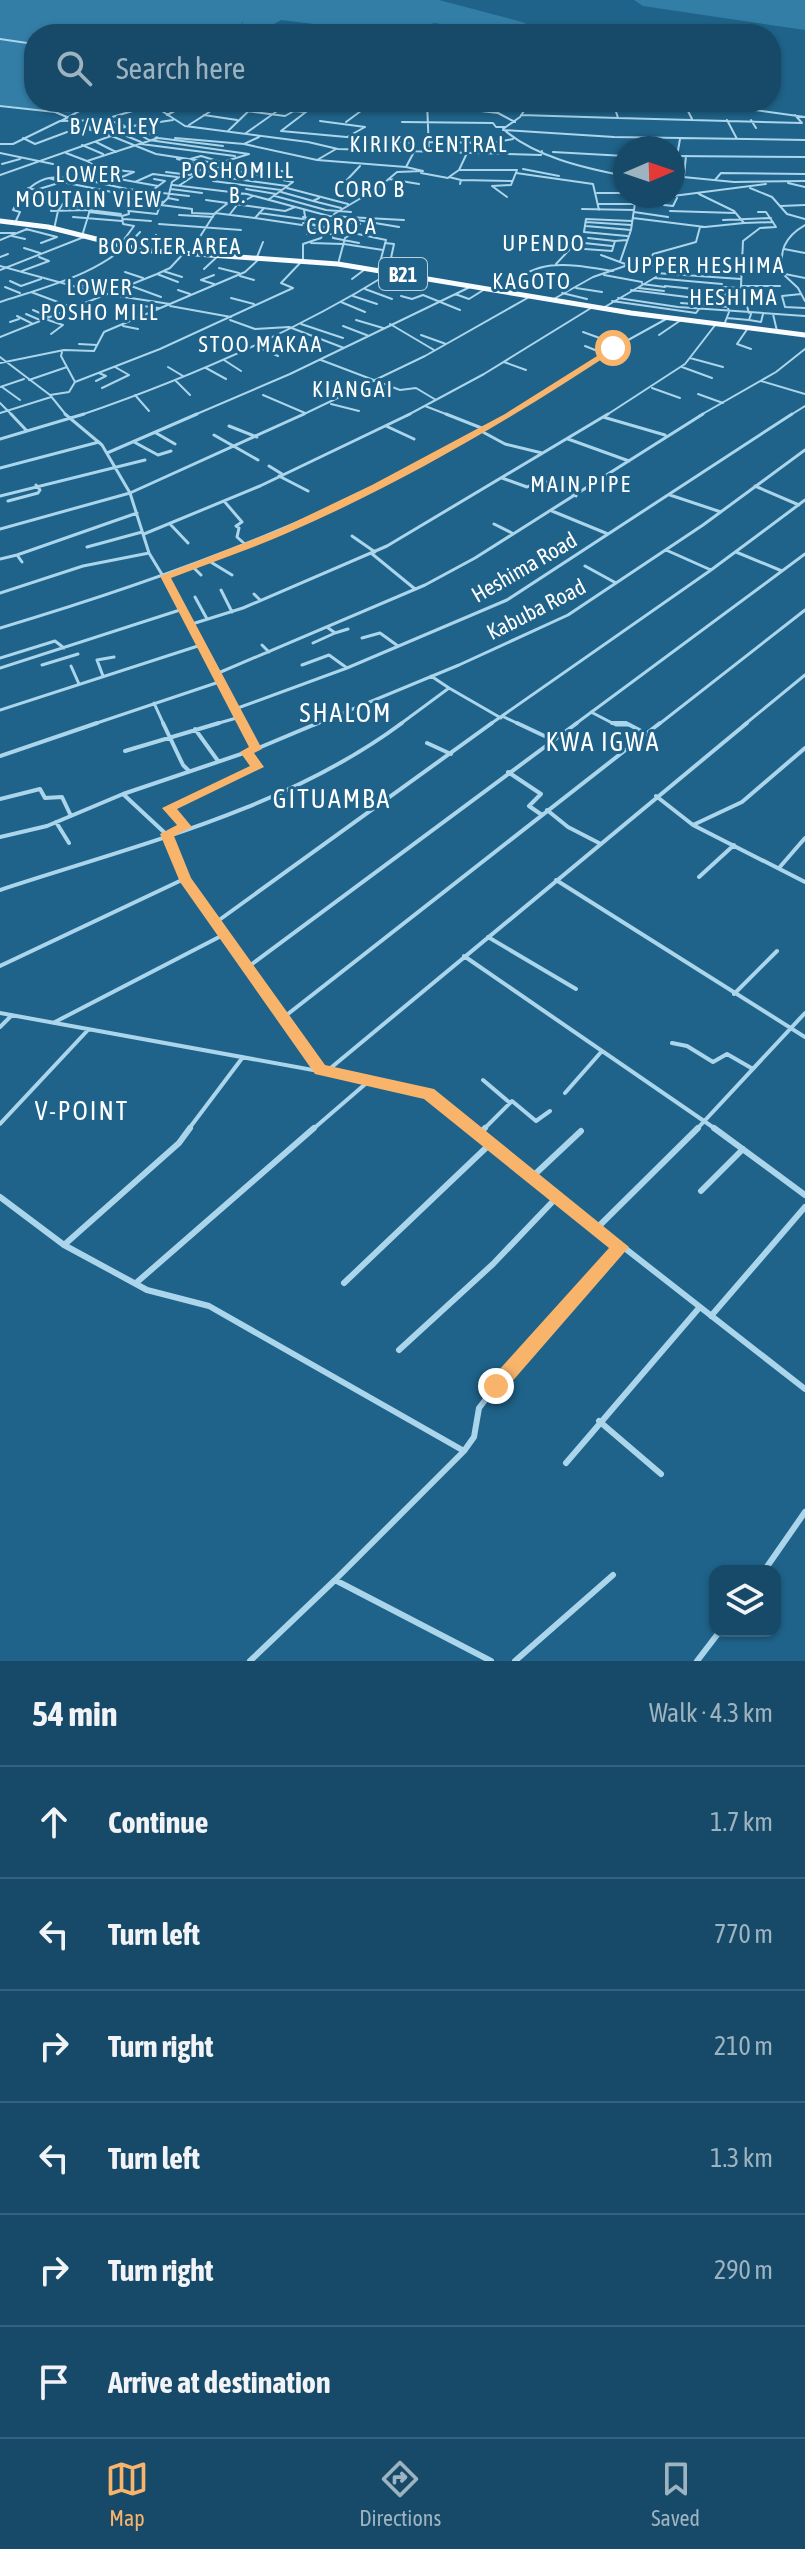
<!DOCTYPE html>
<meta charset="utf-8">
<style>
:root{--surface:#174a68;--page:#245471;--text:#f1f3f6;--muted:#9eb3c0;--line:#36627c;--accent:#f9b46b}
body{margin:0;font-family:"Asap Condensed",sans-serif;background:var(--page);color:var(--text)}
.controls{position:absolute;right:24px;bottom:24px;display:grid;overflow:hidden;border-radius:16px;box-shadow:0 2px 6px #0004}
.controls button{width:72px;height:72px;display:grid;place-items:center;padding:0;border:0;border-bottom:2px solid var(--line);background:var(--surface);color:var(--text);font:40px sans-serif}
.compass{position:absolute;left:613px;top:136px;width:72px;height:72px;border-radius:50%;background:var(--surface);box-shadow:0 2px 6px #0004;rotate:88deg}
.stop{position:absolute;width:24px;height:24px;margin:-18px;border:6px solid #f9b46b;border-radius:50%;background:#fff}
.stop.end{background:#f9b46b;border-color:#fff;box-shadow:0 2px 8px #0008}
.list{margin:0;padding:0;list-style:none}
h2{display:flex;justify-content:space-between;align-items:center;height:104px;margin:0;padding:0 32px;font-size:34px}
h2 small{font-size:26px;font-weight:400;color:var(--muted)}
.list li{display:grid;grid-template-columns:52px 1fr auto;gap:24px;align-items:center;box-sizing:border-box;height:112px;padding:0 32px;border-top:2px solid var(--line)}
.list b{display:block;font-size:30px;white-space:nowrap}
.list em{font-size:26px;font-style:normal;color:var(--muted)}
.icon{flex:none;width:44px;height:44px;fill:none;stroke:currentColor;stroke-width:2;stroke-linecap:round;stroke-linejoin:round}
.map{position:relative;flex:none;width:805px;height:1661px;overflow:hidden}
.search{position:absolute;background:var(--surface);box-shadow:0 2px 6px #0004;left:24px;right:24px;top:24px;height:88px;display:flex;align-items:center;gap:20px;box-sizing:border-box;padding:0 28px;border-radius:32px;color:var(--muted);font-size:30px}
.sheet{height:776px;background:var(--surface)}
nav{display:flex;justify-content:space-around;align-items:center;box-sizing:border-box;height:112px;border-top:2px solid var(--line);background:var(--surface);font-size:22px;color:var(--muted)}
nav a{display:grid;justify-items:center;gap:4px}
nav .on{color:var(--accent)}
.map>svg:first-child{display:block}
.green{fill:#337ea7}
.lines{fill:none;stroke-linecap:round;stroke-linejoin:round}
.minor-far3{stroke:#abd5eb;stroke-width:2}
.minor-far2{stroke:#abd5eb;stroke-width:3}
.minor-far1{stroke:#abd5eb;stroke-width:4}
.minor{stroke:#abd5eb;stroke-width:6}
.trunk{stroke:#f8fcfe;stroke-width:5}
.route{fill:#f9b46b}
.labels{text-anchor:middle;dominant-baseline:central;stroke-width:6;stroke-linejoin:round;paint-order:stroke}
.shield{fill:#1f638a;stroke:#bcd0dc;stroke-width:2}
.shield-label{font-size:20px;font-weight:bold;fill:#fff}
.far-quarter-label{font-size:22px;letter-spacing:2px;fill:#fff;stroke:#1f638a}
.street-label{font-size:22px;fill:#fff;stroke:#1f638a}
.quarter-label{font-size:26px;letter-spacing:2px;fill:#fff;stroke:#1f638a}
</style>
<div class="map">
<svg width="805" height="1661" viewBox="0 0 805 1661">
<rect width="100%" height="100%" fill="#1f638a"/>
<path class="green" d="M0,0H439L526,23L505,34L434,23L411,34H369L370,31L281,20L266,29L239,31L244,20L237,30L229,34H34V102H91L69,113L0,105Z
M634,0H805V30L643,6Z"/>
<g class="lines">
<path class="minor-far3" d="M231,34H248
M0,39L34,44
M96,102L61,121L106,120L121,124L149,140L249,154L210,166L206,176L195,175L180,185
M141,102L151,104L185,126L308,142L338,149L541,155L542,151
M427,102L429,151
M479,102L481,111L498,113L515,122
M530,102L520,117L503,129C535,157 584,168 625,176
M593,102L595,108
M696,102L805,117
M373,103L428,109
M615,105H640
M0,106L55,112L67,117
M217,107L285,116L294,111L305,112
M527,108L563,110
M160,109L176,102
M687,109L692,119
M167,115L192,102
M204,115L237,120
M521,115L618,118L613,102
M618,118L802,123L795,115
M90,120V130L99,131
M173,120L99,131L156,154L260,170
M727,120L737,139
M751,120L756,128
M320,121L365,127L347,137
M346,122L373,102
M402,122L493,123L496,127H505
M189,125L225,102
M138,128L158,138
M101,130L102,120L136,110L143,102
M112,130L141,142
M503,130L614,137L805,140
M228,131L258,102
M281,131L412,143L415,150
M281,131L319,102
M246,133L290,102
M23,138L35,144L67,132
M175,138L244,144L259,137
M96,142L116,152
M428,142L492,143L513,139
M0,144H13L60,121
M141,144L235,156
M244,144L317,160L406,167
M82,145L103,154
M553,152L625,156
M0,153L53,164
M66,153L87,161
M673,156L805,157
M677,156L680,139
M177,159L194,163
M190,159L201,156L221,162
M317,160L336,149
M2,164L20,159
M212,166L293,182L268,200
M360,166L345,182L374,189
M100,168L134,172L117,179
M523,169L559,176
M208,170L239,176
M459,170H517L511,185L492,186L507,197
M259,171L268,168L286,172
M166,172L190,175L207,167
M182,172L195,166L198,161
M421,173L448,178
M516,173L593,184L599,210
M184,174L172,182L168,198L161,205L192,209V213L215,214
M0,175L111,136
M207,175L287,186
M98,176L105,172L87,161L158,138L223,146
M673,176L734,182L805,181
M684,176L686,156
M49,178L62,182L91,174L158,186
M77,178L127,189L189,196
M154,179L165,181
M389,179L419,184
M461,180L512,181
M715,180L721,173L805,174
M213,181L281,190
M135,182L153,174L177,177
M788,183L805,187
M460,184L461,180L449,177L459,170L467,153
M173,185L247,194L329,216L404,220
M28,188L56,195L51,211L90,210L82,236
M287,188L348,204
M750,188L772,197L787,214L805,219
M39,189L62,182L132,196L127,202L129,214L122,216L123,224L134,226
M171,189L202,193
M246,189L276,194
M150,192L165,181
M281,192L313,201
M597,193H625
M275,196L326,210L351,212
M673,196L766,184
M131,198L164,202
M168,198L178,200
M319,198L313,201L341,208
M206,200L285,211L295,207
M598,204H634
M127,205L159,207
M664,205L673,206L677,198
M781,206L805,205
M264,208L255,218L302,225
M582,209L634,210
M74,210L80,203H90L95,198
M89,210L121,214
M304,210L306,223L386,240L378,270
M129,211L157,214L160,205
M670,211L735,213
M89,212L122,216
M634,212L668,217
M215,213L255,218
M259,213L303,219
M230,214L237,205L253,196
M334,214L378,188L397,172L423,171L406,167L415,150
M179,215L213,217
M73,217L122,221
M303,217L360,224
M633,218L705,227L744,223L734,211L699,194
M123,219L151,221
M351,219L399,227
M723,220L771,218
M586,222L631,225
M15,223L20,212L13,210C24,188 43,172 69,179
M303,223L327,228
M744,223L773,222
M159,224L241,230
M805,225C784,237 779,251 783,274L798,288L805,301
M586,226L631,230
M317,228L307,234H334L333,238L359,243
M26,229L57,237L41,243
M54,229L58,211L67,198
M0,233H15
M12,236L25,239
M627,236L584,232L586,219L632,221
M588,238L615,241
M0,240L27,229
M311,243L343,244
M385,243L394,244L388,272
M584,243L612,246
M344,244L383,250
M120,245L134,226
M24,248L40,253
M784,249L805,253
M140,250L156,235
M161,251L170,239
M172,251L182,238
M189,254L215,213L241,193
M601,255L628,265L659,266L656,273L741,279
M0,257L8,254
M257,257L263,242
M703,257L742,259
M620,262L631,230L636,196
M338,264L345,238L350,235
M556,264L571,248L612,251L615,241L627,240
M647,265L653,254L696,242L700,227
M0,266L106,295
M219,268L239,273
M204,269L219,255
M0,270L84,237
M22,271L49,261L39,257
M163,271L182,277
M125,272L143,278
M157,274L178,282
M785,274L805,278
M214,275L201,280L214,284
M604,275L642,282
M240,276L254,280
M654,278L722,284
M112,279L161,297
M352,279L364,270
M10,281L21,286L41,279
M77,282L86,284L79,287
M642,284L665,287
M95,285L112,291
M665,286L742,294
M741,286H780
M5,287L20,293
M723,287L741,288
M576,288L602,292
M639,288L664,291
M365,289L392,299
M178,290L190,294
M631,290L727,302
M503,291C537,256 569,264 613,271
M31,292L74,308
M562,293L587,299
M455,294L469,299L485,289
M801,294L782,296L785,307L805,308
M111,295L170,304
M353,296L377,304
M401,296L412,299L423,295L460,310
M231,298L254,304
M618,298L678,307L805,316
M552,300L593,277L628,265
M612,301L696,313L699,309
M727,301L745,302
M0,302C49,286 105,273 140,232
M341,302L365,312
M681,303L729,307
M134,305L159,308
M170,306L231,317
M42,308L55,314
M603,308L656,277
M33,310L49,317
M749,313L741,286L743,241L760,228L776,227L766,212H758
M26,314L40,320
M773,314L777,331
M17,316L33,324
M727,318L749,320L751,314
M48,320L63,325L51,334
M230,320L255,329L289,327L344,348
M356,320L383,328
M749,320L761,322L763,314
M10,322L19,319
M301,324L343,338
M390,324L434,350
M724,325L729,312L725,293
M123,326L138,329
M343,326L369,336
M748,328L737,344L751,349
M583,332L619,345
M421,335L446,344
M659,335L681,320
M0,337L157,274L170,268L183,254
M79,344L97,345
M256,346L278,356
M585,346L605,354
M62,352L61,356L75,382
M0,357L50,395L67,416
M690,358L723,367
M224,360L241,371
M321,360L400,390L416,388L436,400
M504,362L526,370
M0,363L64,350L94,351L104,332L245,272L259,259
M168,367L183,376
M682,367L712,378
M206,368L226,379
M29,380L67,367
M175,380L190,395
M96,381L106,376L99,373
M761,381L805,394
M0,387L24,379
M2,387L20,400
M102,388L129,375L115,367
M652,388L680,398
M698,394L723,403
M50,395L69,392L75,382L160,349L293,288L281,283L303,260V244L321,238L327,228
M135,395L149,411
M263,395L305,413
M0,403L13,416
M331,404L359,411
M425,406L451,416
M0,413L51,397
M78,416C186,379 291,334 388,274
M192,416L290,374L470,287
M300,416L425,356L531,296
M406,416L484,374L591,308
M508,416L610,350L668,318
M605,416L685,364L716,324
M699,416L776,372L805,349
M789,416L805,406"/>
<path class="minor-far2" d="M65,414L102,445L130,493L149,553L192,624L244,725
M446,414L484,429
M603,417L665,435
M229,426L257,437
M386,426L414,439
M27,431L84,414
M481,431L505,444L542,453
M156,433L175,444
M214,435L258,460
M0,439L27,431L11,414
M568,439L629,461
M134,442L158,455L171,451
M107,453L197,414
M269,466L282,474
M0,468L99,442
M279,476L308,491
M502,478L527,487L542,480L576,496
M755,486L799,505
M670,495L721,512
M0,496L145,460
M8,501L38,493L40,490L36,485
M224,501L242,522L236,526L239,528L237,537L247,546
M552,511L608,534
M170,524L188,543
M494,524L512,533
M0,529L130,493L304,414
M144,534L260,486L410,414
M352,536L375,552
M87,547L142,532
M666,550L711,570
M736,552L782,571
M371,553L415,589
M0,559L17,555
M209,561L232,575
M22,562L17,555L137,513
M585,566L616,583
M193,567L201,575
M221,590L232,612
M0,593L83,566L149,553
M254,594L260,600
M195,597L207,619
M192,624L243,608L387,546L608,414
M0,628C178,575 351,510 511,414
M335,633L348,629
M362,638L380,633L398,646
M313,643L335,633L327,627
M262,645L269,652
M0,658L55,641L64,648
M42,665L78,654
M302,665L329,655L347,668
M71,666L79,684
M0,668L183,609
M216,674L425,585L475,558L703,414
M103,676L97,660L114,657
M449,688L501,718
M154,703L164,725
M235,709L347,668L507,600L792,414
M0,710L201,645
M591,712L616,725H630
M502,716L521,725
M91,725L219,682
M212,725L240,717
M314,725L459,665L568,615L703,525L805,450
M399,725L449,688L431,676
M489,725L711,570L805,500
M574,725L805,554
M658,725L805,610
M744,725L805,675"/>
<path class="minor-far1" d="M163,723L183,765L189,771
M243,723L256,749L123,794L166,834L184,879L320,1070
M517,723L553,740
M612,723H625
M626,723L645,733
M195,729L218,761
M427,743L451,754
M256,749L318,723
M125,751L219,723
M0,756L97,723
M508,772L541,794L529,806L542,815
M656,796L693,825L805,882
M0,799L40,789L45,798L62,797L71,816
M547,810L568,827L599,843
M56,822L69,843
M693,825L742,802L805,748
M185,826L169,808L258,767L246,752
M0,837L47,826L123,794
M779,868L805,838
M699,877L734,845
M556,880L805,1037
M0,890C136,845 285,810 402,723
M215,923L492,723
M488,937L576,989
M464,956L717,1130
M0,966L184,879
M248,967L577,723
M734,994L777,951
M0,1013L417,1089L428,1094L474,1130
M284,1017L660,723
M55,1022L223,935
M0,1027L12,1015
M672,1043L687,1046L713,1062L727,1054L753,1069
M327,1071L747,723
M483,1080L510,1103
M565,1093L602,1051
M0,1124L87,1031
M188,1130L243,1057
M312,1130L370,1080
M483,1130L512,1101L536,1121L550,1111
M696,1130L805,1013"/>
<path class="minor" d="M471,1128L805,1389
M714,1128L805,1195
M479,1134L485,1128
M532,1177L581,1131
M701,1191L743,1149
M0,1197L64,1245L147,1290L209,1306L464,1451L335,1580L491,1661
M597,1228L698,1128
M64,1245L179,1143L190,1128
M136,1283L314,1128
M344,1283L490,1144
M711,1316L805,1207
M399,1350L493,1264L557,1197
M599,1421L661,1474
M464,1451L474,1437L479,1408L519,1357L537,1343L620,1247
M566,1463L699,1308
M764,1571L805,1512
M250,1661L335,1580
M515,1661L613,1575
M697,1661L720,1631"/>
<path class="trunk" d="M0,221L48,227L140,250L338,264L631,313L805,335"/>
</g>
<path class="route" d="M613,346L616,350C511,419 401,484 285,534C248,550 209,563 171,578L262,749L254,753L264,767L177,809L192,827L174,836L191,878L325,1065L434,1089L629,1247L503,1392L496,1394L490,1392L487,1386L490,1380L609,1248L424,1099L315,1074L180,882L160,834L177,825L162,808L250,766L240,752L249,747L160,576L278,530L372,485L505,414Z"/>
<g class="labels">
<rect class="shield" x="379" y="258" width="48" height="32" rx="6"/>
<g class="shield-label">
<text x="403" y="274">B21</text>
</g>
<g class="far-quarter-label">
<text x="115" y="126">B/VALLEY</text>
<text x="429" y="144">KIRIKO CENTRAL</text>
<text x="238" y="170">POSHOMILL<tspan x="238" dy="25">B.</tspan></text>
<text x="89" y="174">LOWER<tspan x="89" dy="25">MOUTAIN VIEW</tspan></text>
<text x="370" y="189">CORO B</text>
<text x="342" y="226">CORO A</text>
<text x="544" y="243">UPENDO</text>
<text x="170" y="246">BOOSTER AREA</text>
<text x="706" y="265">UPPER HESHIMA</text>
<text x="532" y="281">KAGOTO</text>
<text x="100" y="287">LOWER<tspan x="100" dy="25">POSHO MILL</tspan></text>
<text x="734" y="297">HESHIMA</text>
<text x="261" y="344">STOO MAKAA</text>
<text x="353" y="389">KIANGAI</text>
<text x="581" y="484">MAIN PIPE</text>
</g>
<g class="street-label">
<text transform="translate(524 567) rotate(-30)">Heshima Road</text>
<text transform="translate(536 609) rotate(-27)">Kabuba Road</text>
</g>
<g class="quarter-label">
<text x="346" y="713">SHALOM</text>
<text x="603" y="742">KWA IGWA</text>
<text x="332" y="799">GITUAMBA</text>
<text x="82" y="1111">V-POINT</text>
</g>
</g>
</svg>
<div class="controls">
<button><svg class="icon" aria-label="layers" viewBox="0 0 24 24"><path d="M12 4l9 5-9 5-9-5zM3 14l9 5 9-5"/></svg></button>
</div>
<svg class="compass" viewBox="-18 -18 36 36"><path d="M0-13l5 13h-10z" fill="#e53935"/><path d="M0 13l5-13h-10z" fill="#9eb3c0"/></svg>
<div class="stop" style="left:613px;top:348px"></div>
<div class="stop end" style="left:496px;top:1386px"></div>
<div class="search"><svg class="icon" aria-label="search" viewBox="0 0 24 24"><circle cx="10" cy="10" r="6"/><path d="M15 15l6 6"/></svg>Search here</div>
</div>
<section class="sheet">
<h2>54 min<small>Walk · 4.3 km</small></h2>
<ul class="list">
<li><svg class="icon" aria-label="ahead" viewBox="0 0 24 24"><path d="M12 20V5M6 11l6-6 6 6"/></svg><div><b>Continue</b></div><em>1.7 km</em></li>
<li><svg class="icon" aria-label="left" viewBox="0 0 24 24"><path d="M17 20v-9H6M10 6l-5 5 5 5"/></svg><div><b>Turn left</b></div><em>770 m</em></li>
<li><svg class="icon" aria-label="right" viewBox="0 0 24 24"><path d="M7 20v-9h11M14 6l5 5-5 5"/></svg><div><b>Turn right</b></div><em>210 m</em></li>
<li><svg class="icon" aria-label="left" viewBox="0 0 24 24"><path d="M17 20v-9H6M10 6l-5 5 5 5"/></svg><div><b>Turn left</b></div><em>1.3 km</em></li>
<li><svg class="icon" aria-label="right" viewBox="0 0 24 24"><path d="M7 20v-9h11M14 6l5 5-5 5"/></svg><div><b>Turn right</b></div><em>290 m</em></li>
<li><svg class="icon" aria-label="arrive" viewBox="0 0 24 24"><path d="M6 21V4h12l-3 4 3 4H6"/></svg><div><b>Arrive at destination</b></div></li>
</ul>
</section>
<nav>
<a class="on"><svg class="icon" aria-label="map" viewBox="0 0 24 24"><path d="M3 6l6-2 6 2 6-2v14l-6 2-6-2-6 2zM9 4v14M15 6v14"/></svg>Map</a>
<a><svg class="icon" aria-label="directions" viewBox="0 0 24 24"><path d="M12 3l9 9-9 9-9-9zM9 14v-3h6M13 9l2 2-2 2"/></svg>Directions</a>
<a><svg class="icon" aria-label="saved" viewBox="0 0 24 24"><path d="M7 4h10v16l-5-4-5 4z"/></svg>Saved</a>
</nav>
